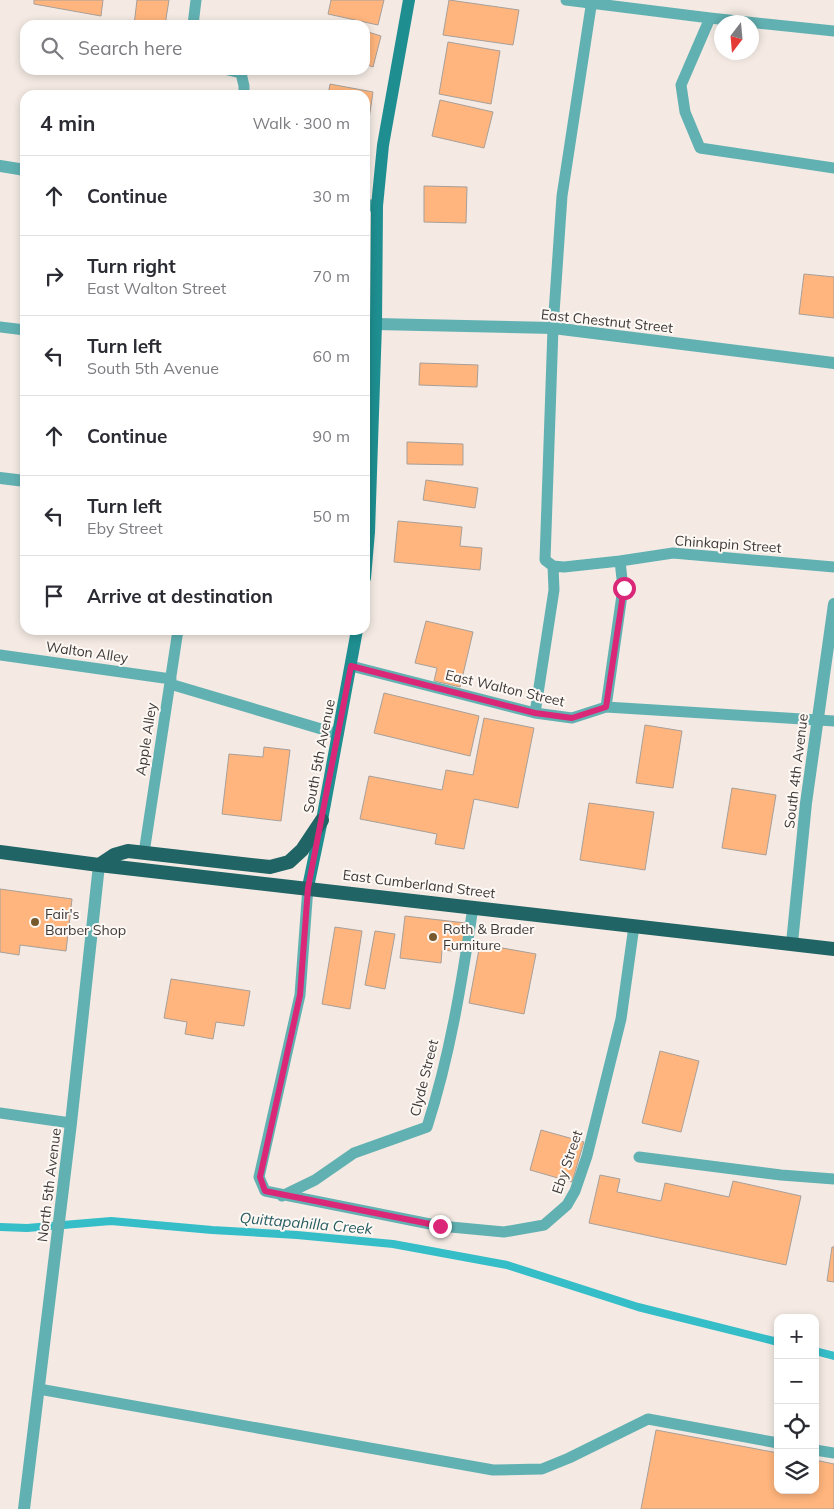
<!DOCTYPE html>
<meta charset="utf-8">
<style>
:root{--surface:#fff;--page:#f7f7f7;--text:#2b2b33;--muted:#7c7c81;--line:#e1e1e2}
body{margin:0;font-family:Mulish,sans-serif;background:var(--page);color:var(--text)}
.controls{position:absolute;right:15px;bottom:15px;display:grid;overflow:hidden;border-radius:10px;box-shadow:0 2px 8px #0003}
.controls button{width:45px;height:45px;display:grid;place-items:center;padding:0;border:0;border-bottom:1px solid var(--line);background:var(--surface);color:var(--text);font:25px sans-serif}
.compass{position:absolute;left:714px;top:15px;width:45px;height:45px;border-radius:50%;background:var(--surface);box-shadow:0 2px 8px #0003;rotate:196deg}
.stop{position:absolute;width:15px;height:15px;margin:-11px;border:4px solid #db2777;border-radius:50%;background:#fff}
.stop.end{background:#db2777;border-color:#fff;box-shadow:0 1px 5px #0008}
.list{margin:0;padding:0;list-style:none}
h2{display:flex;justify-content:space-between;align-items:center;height:65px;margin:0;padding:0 20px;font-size:21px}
h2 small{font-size:16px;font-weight:400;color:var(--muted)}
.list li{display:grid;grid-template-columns:32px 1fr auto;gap:15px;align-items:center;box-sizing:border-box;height:80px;padding:0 20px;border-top:1px solid var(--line)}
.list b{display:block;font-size:19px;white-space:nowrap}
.list p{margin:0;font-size:16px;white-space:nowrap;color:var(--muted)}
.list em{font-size:16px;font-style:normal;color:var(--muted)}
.icon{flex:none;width:28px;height:28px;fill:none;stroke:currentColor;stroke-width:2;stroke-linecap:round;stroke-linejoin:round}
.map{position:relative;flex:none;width:834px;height:1509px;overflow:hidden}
.search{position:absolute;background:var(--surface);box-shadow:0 2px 8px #0003;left:20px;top:20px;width:350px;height:55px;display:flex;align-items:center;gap:12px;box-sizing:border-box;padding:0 18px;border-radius:15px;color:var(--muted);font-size:19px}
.panel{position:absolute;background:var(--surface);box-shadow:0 2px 8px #0003;left:20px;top:90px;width:350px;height:545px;border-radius:15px}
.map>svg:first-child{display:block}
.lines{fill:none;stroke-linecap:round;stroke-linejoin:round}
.stream{stroke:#35bdc8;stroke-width:8}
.building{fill:#ffb57d;stroke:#a89f99}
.service{stroke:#62b1b2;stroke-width:11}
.minor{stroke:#62b1b2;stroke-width:12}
.tertiary{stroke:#62b1b2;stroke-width:12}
.secondary{stroke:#1e8e90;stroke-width:12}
.trunk{stroke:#216465;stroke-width:14}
.route{stroke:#db2777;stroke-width:6}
.poi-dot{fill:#77592e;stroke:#fef8f4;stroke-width:2}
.labels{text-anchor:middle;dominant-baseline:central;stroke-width:4;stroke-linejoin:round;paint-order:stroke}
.street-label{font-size:14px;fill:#3d3937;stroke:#fef8f4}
.poi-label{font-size:14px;fill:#3d3937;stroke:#fef8f4;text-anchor:start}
.water-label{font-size:15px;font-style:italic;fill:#285e63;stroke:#fef8f4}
</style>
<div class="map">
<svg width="834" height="1509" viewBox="0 0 834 1509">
<rect width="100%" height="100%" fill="#f4eae3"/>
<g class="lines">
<path class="stream" d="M0,1227L27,1228L111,1221L212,1230L297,1235L393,1244L507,1265L638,1307L778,1342
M815,1351L834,1356"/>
</g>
<path class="building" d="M34,0H103L101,16L34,4Z
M137,0H169L165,25H134Z
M331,0H384L378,25L328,14Z
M449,0L519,10L513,45L443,35Z
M365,31L381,36L373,67L365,64Z
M448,42L500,51L491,104L439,94Z
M330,84L373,92L369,119L365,118V95H328Z
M440,100L493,112L484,148L432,136Z
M424,186L467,187L466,223L424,222Z
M804,274L834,277V318L799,314Z
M420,363L478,365L477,387L419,385Z
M407,442L463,444V465L407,464Z
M426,480L478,488L475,508L423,500Z
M398,521L462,527L460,546L482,548L480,570L394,562Z
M426,621L473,632L460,687L434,681L437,668L415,663Z
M384,693L479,716L470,756L374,733Z
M484,718L534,728L518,808L474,799L464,849L435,844L437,834L360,819L369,776L442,790L446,770L473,775Z
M645,725L682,731L673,788L636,783Z
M264,747L290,750L281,821L222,814L229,754L263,757Z
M732,788L776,795L766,855L722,848Z
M589,803L654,812L645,870L580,860Z
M0,889L72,899L66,951L20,945L19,955L0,952Z
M405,916L466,923L463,952L442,950L441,963L400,958Z
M335,927L362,931L350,1009L322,1004Z
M375,931L395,934L385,989L365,985Z
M480,944L536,954L524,1014L469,1003Z
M171,979L250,991L244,1026L216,1022L213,1039L185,1034L187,1022L164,1018Z
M660,1051L699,1061L681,1132L642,1123Z
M541,1130L584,1142L572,1182L530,1170Z
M600,1175L620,1179L617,1192L661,1201L665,1183L729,1197L733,1181L801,1196L786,1265L589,1223Z
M832,1247H834V1282L827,1281Z
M656,1430L778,1453V1490H815V1460L834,1464V1509H641Z"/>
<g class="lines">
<path class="service" d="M566,0L710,18L834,31
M592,0L562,196L553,328L545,560L553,566L564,567L620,561L623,588L606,707
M710,18L681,85L685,112L700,148L834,168
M193,25L196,0
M228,70L241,73L244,86V95
M0,327L25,330
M620,561L673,553L834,567
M0,655L171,679
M351,666L535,713L572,718L606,707L834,721
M170,684L338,734
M535,713L554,590L553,566
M144,853L178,630
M308,887L300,995L259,1177L265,1191L440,1226L504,1232L544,1225L567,1205L575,1191L587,1156L621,1019L634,926
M0,1113L71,1123
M639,1157L781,1175L834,1179
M282,1196L315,1180L354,1153L427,1127C450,1056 462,981 473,907
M39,1389L493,1470L542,1469L569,1458L648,1419L778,1443
M815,1450L834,1453"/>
<path class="minor" d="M0,166L25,170
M365,205L377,206
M376,324L553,328L834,363
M0,478L25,481
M792,943L806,803L834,604"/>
<path class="tertiary" d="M24,1509L71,1123L99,865"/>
<path class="secondary" d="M365,578L369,532L376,324L377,206L383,145L409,0
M308,887L322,820L357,630"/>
<path class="trunk" d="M0,852L99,865L834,949
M99,865L114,855L128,851L270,867L289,862L302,850L322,820"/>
</g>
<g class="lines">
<path class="route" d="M440,1226L265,1191L260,1177L300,995L308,888L351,666L535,713L572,718L606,707L624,588"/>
</g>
<g class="poi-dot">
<circle cx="35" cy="922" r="5"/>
<circle cx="433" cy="937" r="5"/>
</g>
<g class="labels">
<g class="street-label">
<text transform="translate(607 321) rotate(6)">East Chestnut Street</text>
<text transform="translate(728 544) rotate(4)">Chinkapin Street</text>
<text transform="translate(87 652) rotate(8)">Walton Alley</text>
<text transform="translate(505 688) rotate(13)">East Walton Street</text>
<text transform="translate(146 739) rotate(-81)">Apple Alley</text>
<text transform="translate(319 756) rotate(-79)">South 5th Avenue</text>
<text transform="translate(796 771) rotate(-83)">South 4th Avenue</text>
<text transform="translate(419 884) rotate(7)">East Cumberland Street</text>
<text transform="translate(424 1078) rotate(-76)">Clyde Street</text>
<text transform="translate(567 1162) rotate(-71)">Eby Street</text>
<text transform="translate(49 1185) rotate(-83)">North 5th Avenue</text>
</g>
<g class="poi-label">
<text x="45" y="914">Fair's<tspan x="45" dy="16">Barber Shop</tspan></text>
<text x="443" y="929">Roth &amp; Brader<tspan x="443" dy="16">Furniture</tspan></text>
</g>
<g class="water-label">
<text transform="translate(306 1223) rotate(5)">Quittapahilla Creek</text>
</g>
</g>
</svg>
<div class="controls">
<button>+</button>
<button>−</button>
<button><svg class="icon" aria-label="locate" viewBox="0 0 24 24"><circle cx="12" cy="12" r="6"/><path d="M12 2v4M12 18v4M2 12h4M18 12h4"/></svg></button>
<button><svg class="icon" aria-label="layers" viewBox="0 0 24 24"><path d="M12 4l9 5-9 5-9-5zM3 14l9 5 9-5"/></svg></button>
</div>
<svg class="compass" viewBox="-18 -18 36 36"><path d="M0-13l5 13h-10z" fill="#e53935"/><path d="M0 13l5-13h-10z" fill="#7c7c81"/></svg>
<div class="stop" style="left:624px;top:588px"></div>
<div class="stop end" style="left:440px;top:1226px"></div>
<div class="search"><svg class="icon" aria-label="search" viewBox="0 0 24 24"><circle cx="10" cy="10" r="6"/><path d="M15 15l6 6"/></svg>Search here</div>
<section class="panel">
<h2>4 min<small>Walk · 300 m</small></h2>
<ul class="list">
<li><svg class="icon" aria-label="ahead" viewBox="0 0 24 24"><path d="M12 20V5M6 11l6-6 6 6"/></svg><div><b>Continue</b></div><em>30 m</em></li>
<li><svg class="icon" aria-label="right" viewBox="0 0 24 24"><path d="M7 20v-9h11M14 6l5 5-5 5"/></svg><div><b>Turn right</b><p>East Walton Street</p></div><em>70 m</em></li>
<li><svg class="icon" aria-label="left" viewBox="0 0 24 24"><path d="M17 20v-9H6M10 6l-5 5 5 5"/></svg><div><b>Turn left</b><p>South 5th Avenue</p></div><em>60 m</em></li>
<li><svg class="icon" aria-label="ahead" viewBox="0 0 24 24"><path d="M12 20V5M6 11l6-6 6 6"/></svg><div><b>Continue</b></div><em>90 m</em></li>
<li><svg class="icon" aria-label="left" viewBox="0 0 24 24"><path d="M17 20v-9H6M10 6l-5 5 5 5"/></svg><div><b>Turn left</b><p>Eby Street</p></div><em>50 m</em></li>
<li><svg class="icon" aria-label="arrive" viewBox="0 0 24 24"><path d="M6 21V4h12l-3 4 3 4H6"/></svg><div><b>Arrive at destination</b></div></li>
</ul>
</section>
</div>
